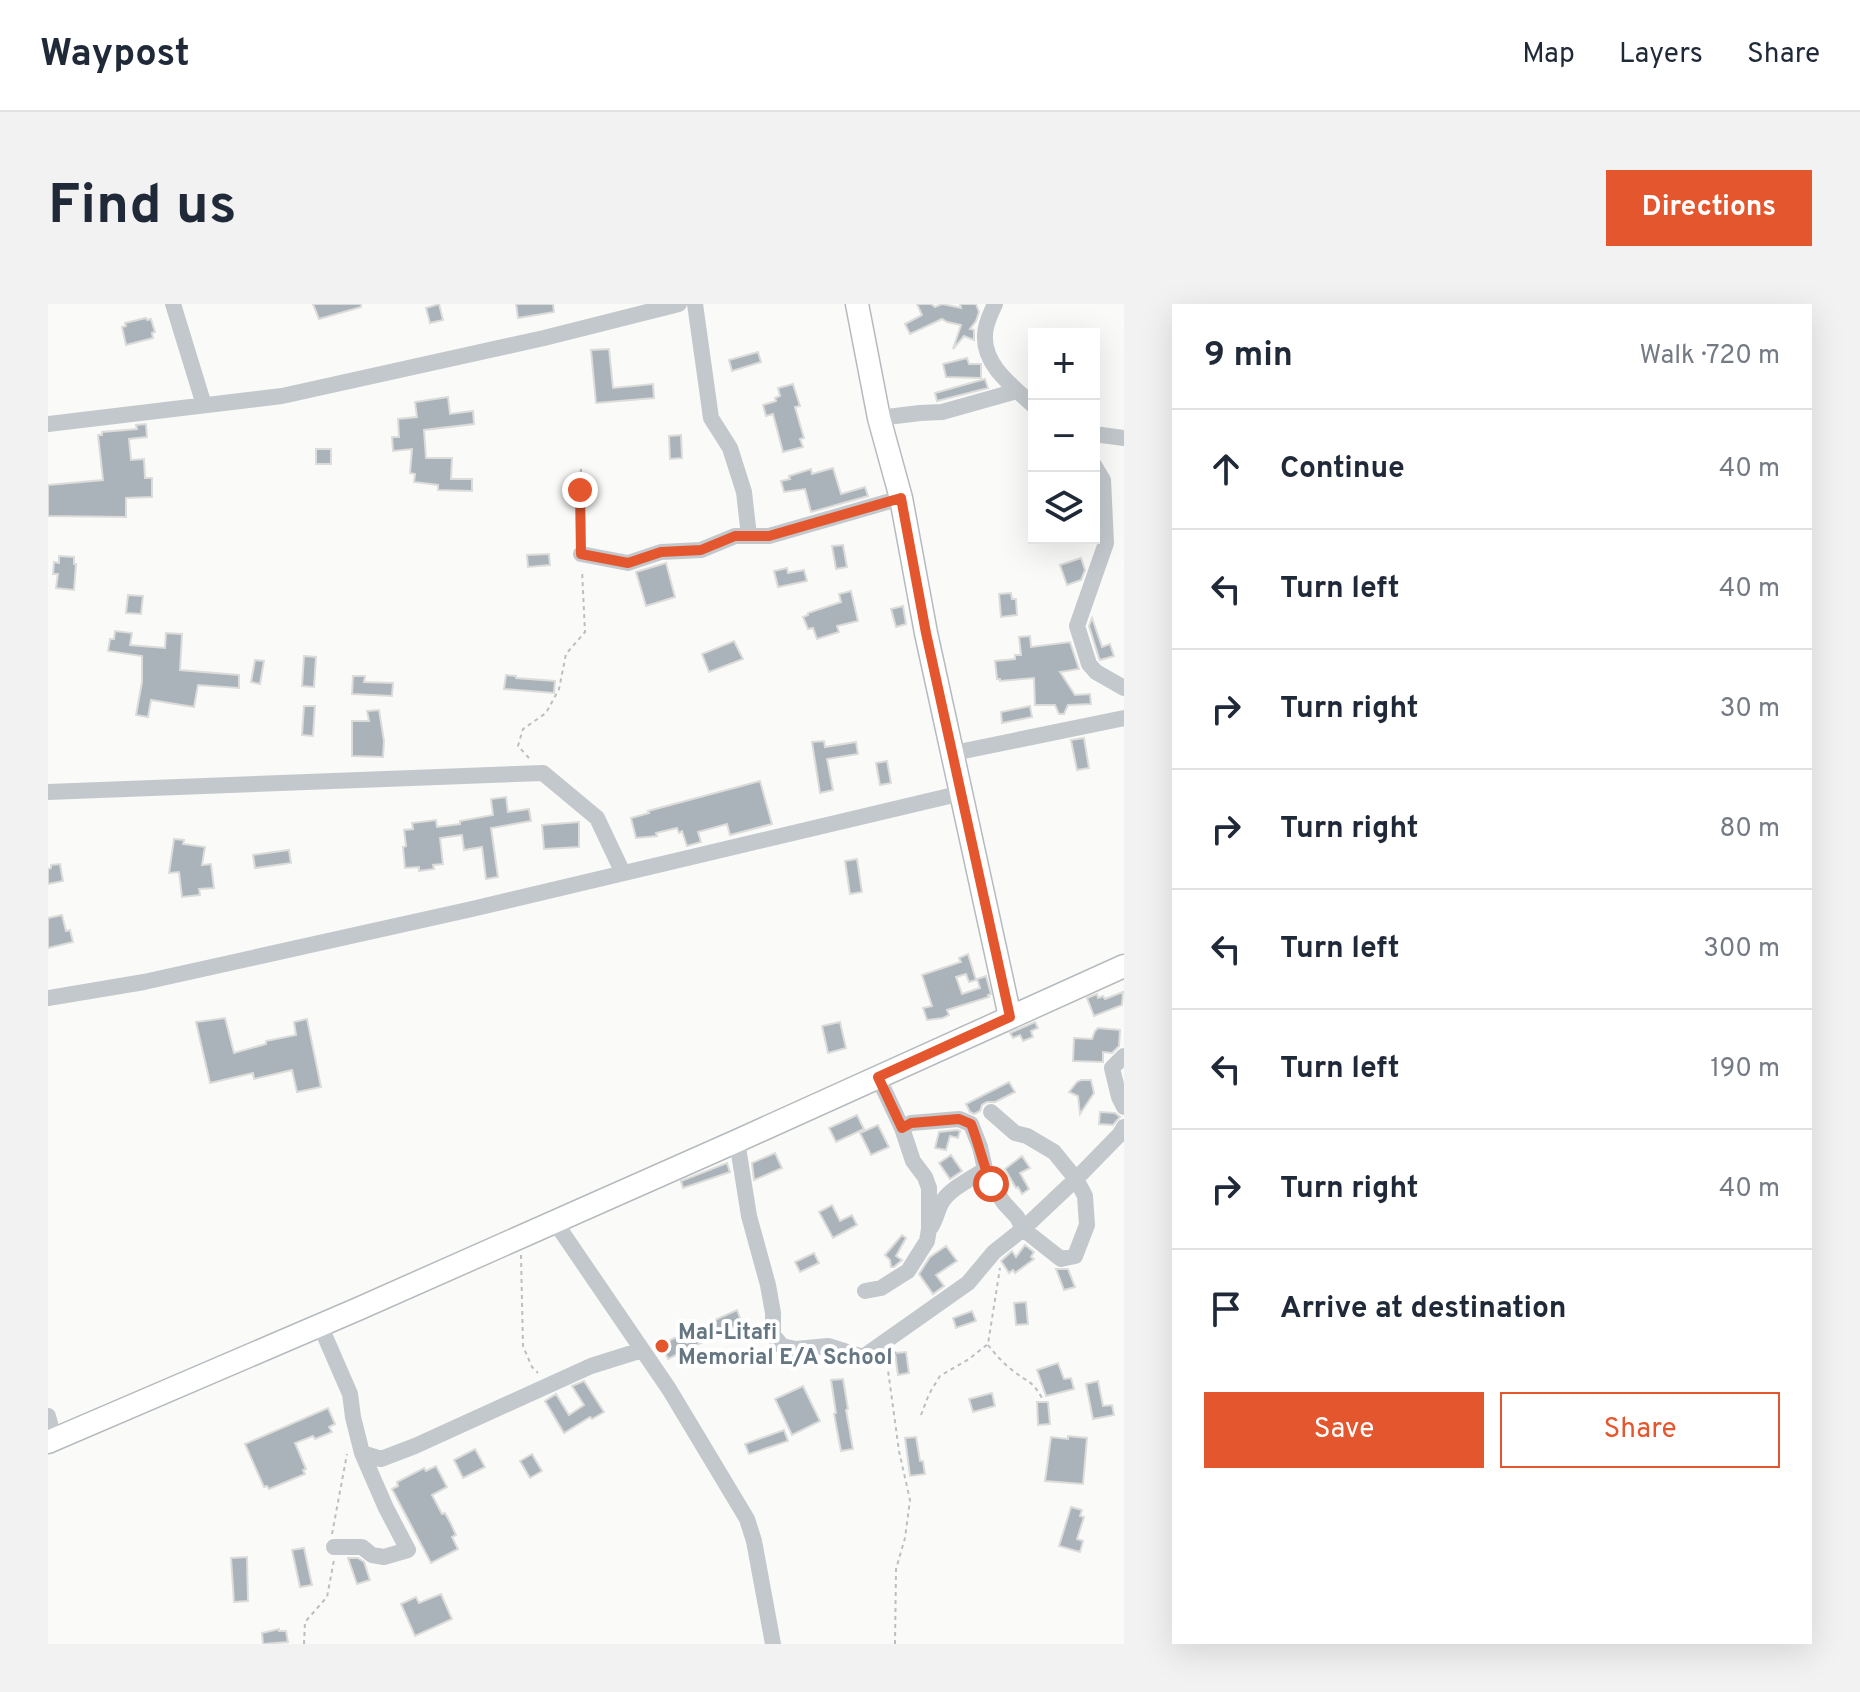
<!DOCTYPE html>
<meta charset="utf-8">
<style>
:root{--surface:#fff;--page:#f2f2f3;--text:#1f2937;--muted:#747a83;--line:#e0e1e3;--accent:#e4572e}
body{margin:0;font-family:Overpass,sans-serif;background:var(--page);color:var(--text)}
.controls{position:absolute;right:24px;top:24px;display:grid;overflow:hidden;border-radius:0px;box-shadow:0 8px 32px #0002}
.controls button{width:72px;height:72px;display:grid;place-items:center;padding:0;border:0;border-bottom:2px solid var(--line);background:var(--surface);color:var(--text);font:40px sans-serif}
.stop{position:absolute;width:24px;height:24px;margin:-18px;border:6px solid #e4572e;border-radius:50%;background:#fff}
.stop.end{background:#e4572e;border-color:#fff;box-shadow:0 2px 8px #0008}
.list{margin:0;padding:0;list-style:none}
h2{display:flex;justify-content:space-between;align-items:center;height:104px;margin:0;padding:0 32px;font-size:34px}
h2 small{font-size:26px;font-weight:400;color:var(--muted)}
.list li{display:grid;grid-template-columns:52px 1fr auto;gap:24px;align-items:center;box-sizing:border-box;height:120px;padding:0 32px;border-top:2px solid var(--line)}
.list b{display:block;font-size:30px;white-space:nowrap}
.list em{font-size:26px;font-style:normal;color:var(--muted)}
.actions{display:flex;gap:16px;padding:24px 32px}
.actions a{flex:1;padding:18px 0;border:2px solid var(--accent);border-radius:0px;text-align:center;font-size:28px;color:var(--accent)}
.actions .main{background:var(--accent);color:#fff}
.icon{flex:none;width:44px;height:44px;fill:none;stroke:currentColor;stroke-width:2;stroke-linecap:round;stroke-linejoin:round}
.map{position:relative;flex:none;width:1076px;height:1340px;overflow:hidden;border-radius:0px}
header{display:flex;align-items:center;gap:48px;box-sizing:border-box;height:112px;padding:0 40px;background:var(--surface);border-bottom:2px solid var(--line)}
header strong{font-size:38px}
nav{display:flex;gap:44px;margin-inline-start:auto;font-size:28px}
.intro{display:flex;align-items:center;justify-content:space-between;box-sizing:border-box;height:192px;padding:0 48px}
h1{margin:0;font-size:56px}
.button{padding:20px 36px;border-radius:0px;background:var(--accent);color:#fff;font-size:28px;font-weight:700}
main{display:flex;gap:48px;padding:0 48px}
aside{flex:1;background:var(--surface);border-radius:0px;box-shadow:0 8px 32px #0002}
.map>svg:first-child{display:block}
.building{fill:#aab3b9;stroke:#dcdcda;stroke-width:2}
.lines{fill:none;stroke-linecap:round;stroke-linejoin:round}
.major-casing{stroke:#b5babe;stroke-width:25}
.path{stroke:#bbbfc2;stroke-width:2;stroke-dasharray:4 4;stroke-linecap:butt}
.minor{stroke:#c3c8cc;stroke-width:16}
.major{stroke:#fff;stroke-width:22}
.route{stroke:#e4572e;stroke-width:10}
.poi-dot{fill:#e4572e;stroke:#fff;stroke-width:3}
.labels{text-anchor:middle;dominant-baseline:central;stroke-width:8;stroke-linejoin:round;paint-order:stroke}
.poi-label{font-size:22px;font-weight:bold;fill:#657683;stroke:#fff;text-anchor:start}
</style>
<header>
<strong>Waypost</strong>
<nav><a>Map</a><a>Layers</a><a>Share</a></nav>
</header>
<div class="intro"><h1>Find us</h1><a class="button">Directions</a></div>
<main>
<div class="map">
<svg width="1076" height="1340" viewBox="0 0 1076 1340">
<rect width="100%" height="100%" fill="#fafaf8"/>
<path class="building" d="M265,0H313V3L271,15Z
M391,0L395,16L382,19L378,4Z
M468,0H505L506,8L470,14Z
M869,0H883L887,3L894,0L913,4L912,0H928L931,8L928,17L922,25L926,26V36L916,32L905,45L913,21L899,18L894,15L862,30L857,20L874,11Z
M98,14L99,16L103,15L107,28L104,29L105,34L78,41L74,23L78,22L77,19Z
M561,45L565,84L605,80L606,94L548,99L543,46Z
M710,48L713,58L684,67L681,56Z
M919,54L921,60H933V74L898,73L895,60Z
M937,75L940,84L889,97L887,89Z
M745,80L752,102L747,103L756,134L752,135L755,143L735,148L725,110L718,112L715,101L728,97L727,94L732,92L730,84Z
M400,93L402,110L425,107L426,120L376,126L378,154H404L403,175H424V187L390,186V181L366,178L367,170L362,169L364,145L345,147L344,133H351L350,115L369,113L367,98Z
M98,120L99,133L81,135L83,156L96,155L97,174H104V193L78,194V213L0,212V181L55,176L50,131H54V128L89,125L88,121Z
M633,131L634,154L622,155L621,132Z
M268,145H283V160H268Z
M785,164L793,190L817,183L820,192L763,208L757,185L736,188L733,177L742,175L741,172L763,165L764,170Z
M795,241L799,263L788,265L784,242Z
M501,250L502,261L480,263L479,251Z
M11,252L26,253V260H28L26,286L8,284L10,270H5L6,258L11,259Z
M1033,254L1037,266L1033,276L1019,281L1012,261Z
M618,259L627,293L598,302L588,268Z
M739,264L740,269L756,266L759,277L730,283L726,267Z
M803,287L810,317L789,322L791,328L769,335L765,324L760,325L755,313L760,311V309L793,298L791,290Z
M963,289L964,295H968L969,311L953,313L951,290Z
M80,291L95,292L93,310L78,309Z
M855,302L858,320L848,323L843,305Z
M1044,314L1054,343L1062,340L1066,352L1052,356L1051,354L1041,322Z
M67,327L84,329L82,341L117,344L118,329L134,330L132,366L191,371V384L150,381L146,403L103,396L100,413L88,411L94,378V352L60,347L62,335H66Z
M982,332L983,343L1022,338L1031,365L1012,368L1027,391L1042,390L1043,400L1020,401L1016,410H1011L1007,401H987L986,374L952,377V375H949L947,357L967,355V351H973L971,333Z
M686,337L695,355L661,368L654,350Z
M256,352L268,353L266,383L254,382Z
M207,356L216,357L212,380L203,378Z
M458,371L468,372V374L507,377L506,389L456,385Z
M305,372H317L316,378L345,379L344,392L304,390Z
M256,402H267L265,432L254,431Z
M982,402L984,413L954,419L953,408Z
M331,406L336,437L335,453L304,452V417H321L319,407Z
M1036,434L1041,464L1029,466L1023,436Z
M776,437L777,443L808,438L810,450L779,455L785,486L772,489L764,438Z
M839,457L843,479L832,481L828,459Z
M712,477L724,520L682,531L679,520L650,528L653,538L639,542L634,527L631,529L629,524L608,529L609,532L588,534L583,514L601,509L600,507Z
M458,493L460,508L481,505L483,517L443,524L450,573L438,575L434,543L416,546L414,531L392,534L395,560L385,561L386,565L371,567V563L357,564L355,543L358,542L356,526L365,525L364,519L388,516L389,523L412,520V517L445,511L443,495Z
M531,518V543L496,545L494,521Z
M126,535L136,536L135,540L157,543L154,561L163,560L166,584L151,585L152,591L134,593L131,568L121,569Z
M241,546L243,559L207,564L205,551Z
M809,555L814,588L802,590L797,557Z
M12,560L15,577L0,580V565L3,564V561Z
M14,611L18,627L22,626L25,638L0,644V614Z
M920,650L928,676L921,678L918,670L908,673L914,690L932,684L929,675L938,672L943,690L940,691L941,693L899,706L901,711L895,714L879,716L875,704L884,702L874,671L913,658L911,654Z
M1075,688L1074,701L1046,712L1039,694L1049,690L1050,694L1055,692L1057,695Z
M177,714L186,749L218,740V737L248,731L246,718L259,715L273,783L249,788L244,766L206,775L205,769L162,779L148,718Z
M792,718L798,744L780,749L774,722Z
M987,718L990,724L983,727L985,733L975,737L972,731L965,734L962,729Z
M1050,724L1072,726L1071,742L1064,749L1055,748V758L1025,757L1026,734L1044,735L1047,727Z
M1033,776H1043L1046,789L1032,810L1030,792L1021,788L1029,778Z
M961,778L967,788L947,798H939L934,801L932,807L926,810L922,808L918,800Z
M1052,808L1067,809L1072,813L1065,821L1051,820Z
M809,811L816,825L788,838L781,824Z
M830,821L841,843L823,851L812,829Z
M909,826L912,827L910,834L902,832L898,846L887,844L891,828Z
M727,849L734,864L706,876L704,859Z
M903,851L914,867L902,875L891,859Z
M974,852L982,864L972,869L981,885L974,890L970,883L968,884L957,865Z
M679,859L682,868L635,884L633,877Z
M784,901L792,917L804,911L809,921L785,934L771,908Z
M854,931L858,934L848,952L854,956L846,963H843L842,956L837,951Z
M977,941L986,948L983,953L986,955L967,969L965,966L961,969L953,957L964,947L968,953Z
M898,942L909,957L888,971L896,982L885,990L871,970L882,953Z
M766,949L771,959L752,968L747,958Z
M1008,965H1020L1027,983L1016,986Z
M978,998L980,1020L968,1021L966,999Z
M689,1006L694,1019L620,1055L613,1040Z
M924,1007L928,1017L908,1024L905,1014Z
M858,1048L861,1069L850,1071L847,1049Z
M1010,1059L1016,1075L1023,1074L1026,1085L998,1092L989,1066Z
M795,1075L800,1105L798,1106L805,1145L793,1147L786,1110L788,1109L783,1076Z
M536,1077L556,1108L544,1115L542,1113L516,1129L497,1097L508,1090L521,1111L536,1101L524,1082Z
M1050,1077L1055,1102L1064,1101L1066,1111L1045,1115L1038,1080Z
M755,1082L772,1117L744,1131L727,1095Z
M944,1089L947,1102L925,1108L921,1095Z
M989,1098H1000L1002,1120L990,1121Z
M280,1104L287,1120L281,1123L284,1128L267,1135L265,1132L247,1139L258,1165L255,1166L257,1170L221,1185L219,1182L216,1183L197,1140Z
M736,1126L740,1137L701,1150L697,1140Z
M1020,1132L1039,1134L1035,1180L997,1177L1003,1133L1020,1135Z
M868,1133L872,1157H875L877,1170L862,1172L857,1134Z
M427,1145L437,1163L415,1174L406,1156Z
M484,1150L494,1167L482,1174L472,1157Z
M388,1162L399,1183L384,1191L394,1210L397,1209L403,1220L408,1231L404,1233L410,1245L383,1259L344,1185L350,1182L349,1178L376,1164L378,1167Z
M1023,1203L1034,1206L1032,1212L1036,1213L1029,1235L1035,1237L1032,1248L1011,1242Z
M256,1244L264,1281L252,1283L244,1246Z
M199,1253L200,1297L186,1298L183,1254Z
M300,1254H310L316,1258L322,1276L309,1280Z
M393,1290L404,1315L367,1332L353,1300L368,1293L371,1299Z
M231,1325V1327H238L240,1338L215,1340L214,1329Z"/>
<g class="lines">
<defs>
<path id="major" d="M809,0L831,114L853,194L878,329L962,713
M0,1138L310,1005L689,837L1076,662"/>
</defs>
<use href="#major" class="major-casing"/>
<path class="path" d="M533,165L531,200L533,235
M481,454L470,442L475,425L498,409L511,385L518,350L537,328L534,266
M473,951L475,1042L484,1063L490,1069
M940,1041C947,1050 955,1059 964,1066C980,1079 983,1075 994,1094
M873,1111L881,1090L892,1072L921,1055L940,1040L952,964
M284,1230L299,1150
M256,1340L257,1318L279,1293L286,1256
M847,1340L848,1265L857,1234L862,1196L851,1147L839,1059L848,1048"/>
<path class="minor" d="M125,0L156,101
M647,0L663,114L682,144L696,188L701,232
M947,0C943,9 937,20 937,31C935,62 966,83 986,102
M831,114L872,109L894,108L969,87
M0,120L234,92L496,34L631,0
M1046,130L1076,134
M1046,161L1055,176L1058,239L1029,322L1041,360L1048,368L1076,384
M533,250L580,259L613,248L653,246L687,232H721L853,194
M906,449L1076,414
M0,488L495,469L549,514L575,569
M0,694L96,678L424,605L914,489
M1076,752L1064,764L1071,793L1076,803
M830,773L854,824L863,819L911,815L923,820L932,843L937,865L943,880L956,899L969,913L975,925L1013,955L1027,952L1039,921L1037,892L1028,875L1006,848L979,832L967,829L943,808
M689,837L701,912L720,981L725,1009V1031L734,1042L748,1045L780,1042L815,1053L920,979L946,948L975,925L1028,875L1072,830L1076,823
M507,918L621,1085L699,1215L706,1237L725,1340
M883,923C889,914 889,906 894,898C902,884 924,875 937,865
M817,987L833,984L860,967L879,937L881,925V884L877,873L865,857L854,824
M272,1021L302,1090L305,1113L314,1149L333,1155L367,1142L543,1062L594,1046
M0,1112L6,1135
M286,1243H314L324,1251L336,1253L360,1246L338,1204L314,1149"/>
<use href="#major" class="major"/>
</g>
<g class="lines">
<path class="route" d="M532,186L533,250L580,259L613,248L653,246L687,232H721L853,194L878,329L962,713L830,773L854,824L863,819L911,815L923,820C931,840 935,860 943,880"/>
</g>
<circle class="poi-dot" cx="614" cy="1042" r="8"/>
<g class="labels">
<g class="poi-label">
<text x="630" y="1029">Mal-Litafi<tspan x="630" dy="25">Memorial E/A School</tspan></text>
</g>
</g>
</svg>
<div class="controls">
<button>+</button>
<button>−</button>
<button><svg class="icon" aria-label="layers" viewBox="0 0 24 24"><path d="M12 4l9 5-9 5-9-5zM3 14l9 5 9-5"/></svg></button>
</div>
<div class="stop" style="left:943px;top:880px"></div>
<div class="stop end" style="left:532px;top:186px"></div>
</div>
<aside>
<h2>9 min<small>Walk · 720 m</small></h2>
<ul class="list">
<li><svg class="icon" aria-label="ahead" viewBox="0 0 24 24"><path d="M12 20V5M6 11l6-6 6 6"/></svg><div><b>Continue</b></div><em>40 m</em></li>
<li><svg class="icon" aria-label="left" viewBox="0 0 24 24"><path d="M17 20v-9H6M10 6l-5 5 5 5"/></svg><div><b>Turn left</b></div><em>40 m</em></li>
<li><svg class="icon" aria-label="right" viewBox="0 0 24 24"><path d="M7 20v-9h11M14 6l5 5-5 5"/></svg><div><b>Turn right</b></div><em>30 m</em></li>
<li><svg class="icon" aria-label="right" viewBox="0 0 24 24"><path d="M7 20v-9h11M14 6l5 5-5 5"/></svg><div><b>Turn right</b></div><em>80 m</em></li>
<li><svg class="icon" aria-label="left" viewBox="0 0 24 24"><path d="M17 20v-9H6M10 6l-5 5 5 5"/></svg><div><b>Turn left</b></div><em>300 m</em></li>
<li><svg class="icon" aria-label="left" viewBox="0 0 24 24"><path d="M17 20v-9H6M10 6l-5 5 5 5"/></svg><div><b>Turn left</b></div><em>190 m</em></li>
<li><svg class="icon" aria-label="right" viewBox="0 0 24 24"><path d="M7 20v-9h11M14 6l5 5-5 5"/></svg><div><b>Turn right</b></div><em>40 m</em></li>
<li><svg class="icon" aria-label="arrive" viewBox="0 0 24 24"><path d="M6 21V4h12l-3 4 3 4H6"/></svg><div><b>Arrive at destination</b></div></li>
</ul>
<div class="actions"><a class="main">Save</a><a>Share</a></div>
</aside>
</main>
